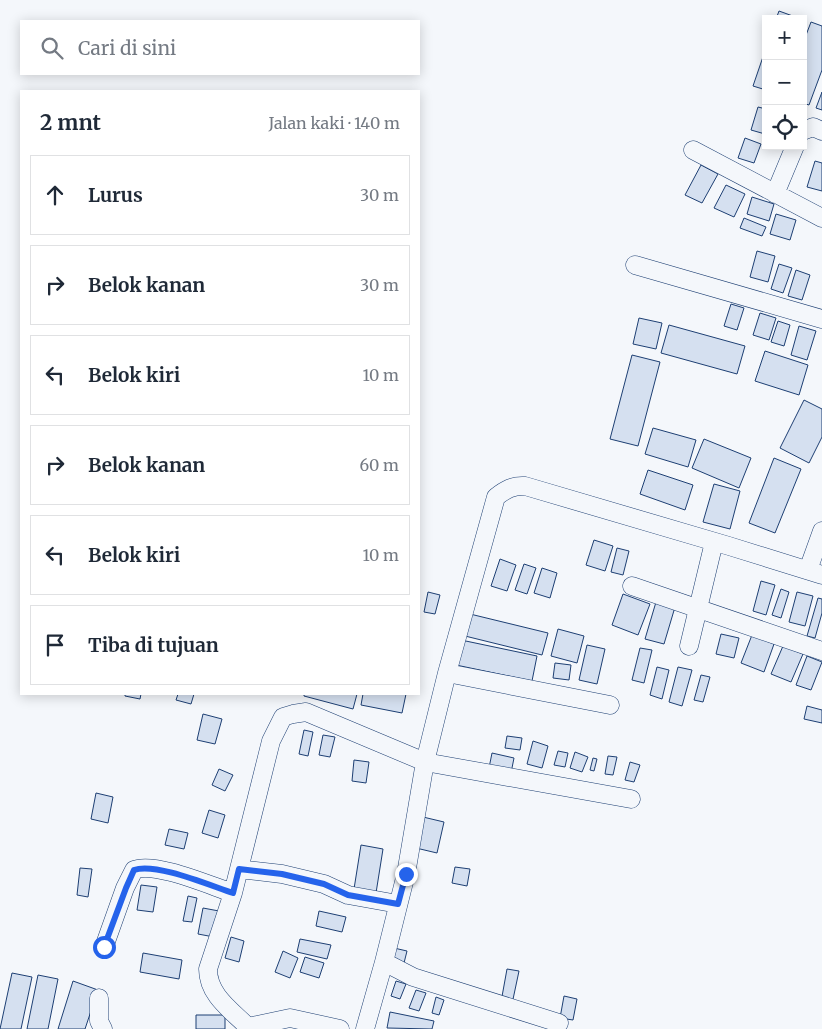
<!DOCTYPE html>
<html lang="id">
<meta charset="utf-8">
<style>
:root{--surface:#fff;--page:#f2f2f3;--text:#1f2937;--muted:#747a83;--line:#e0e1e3}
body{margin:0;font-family:Merriweather,serif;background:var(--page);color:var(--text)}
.controls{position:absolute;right:15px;top:15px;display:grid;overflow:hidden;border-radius:0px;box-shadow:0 2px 12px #0003}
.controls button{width:45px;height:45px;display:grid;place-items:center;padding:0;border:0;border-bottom:1px solid var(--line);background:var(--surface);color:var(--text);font:25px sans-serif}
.stop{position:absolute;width:15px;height:15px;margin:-11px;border:4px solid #2563eb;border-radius:50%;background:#fff}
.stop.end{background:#2563eb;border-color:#fff;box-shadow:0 1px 5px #0008}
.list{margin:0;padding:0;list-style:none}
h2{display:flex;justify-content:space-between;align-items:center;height:65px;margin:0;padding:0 20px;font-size:21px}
h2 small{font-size:16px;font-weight:400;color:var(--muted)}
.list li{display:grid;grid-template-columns:32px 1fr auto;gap:15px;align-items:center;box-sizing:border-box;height:80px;margin:0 10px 10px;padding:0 10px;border:1px solid var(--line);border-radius:0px}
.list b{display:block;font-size:19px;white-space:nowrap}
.list em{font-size:16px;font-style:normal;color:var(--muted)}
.icon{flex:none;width:28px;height:28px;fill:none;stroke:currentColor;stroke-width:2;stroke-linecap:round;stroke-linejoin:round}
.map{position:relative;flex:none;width:822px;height:1029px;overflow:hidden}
.search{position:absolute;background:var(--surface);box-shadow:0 2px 12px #0003;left:20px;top:20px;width:400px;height:55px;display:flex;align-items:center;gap:12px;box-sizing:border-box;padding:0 18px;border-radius:0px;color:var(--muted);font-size:19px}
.panel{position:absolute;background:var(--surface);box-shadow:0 2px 12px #0003;left:20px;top:90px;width:400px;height:605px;border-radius:0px}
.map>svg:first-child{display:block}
.building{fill:#d5e0f0;stroke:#1d3f73}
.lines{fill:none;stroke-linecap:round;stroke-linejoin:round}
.minor-casing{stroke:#1d3f73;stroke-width:19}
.minor{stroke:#f4f7fb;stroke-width:18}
.route{stroke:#2563eb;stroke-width:6}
</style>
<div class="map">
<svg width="822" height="1029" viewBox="0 0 822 1029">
<rect width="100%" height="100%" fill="#f4f7fb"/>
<path class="building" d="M779,11L801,19H776Z
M811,22L822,26V70L809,105L803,103V43Z
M766,48V90L753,86Z
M822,92V110L816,108Z
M758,107L766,109L765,134L751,130Z
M745,138L761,144L754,163L738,158Z
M815,161L822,163V191L807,187Z
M701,165L718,174L702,203L685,195Z
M726,185L745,194L734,217L714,208Z
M752,197L774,204L769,221L747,214Z
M776,214L796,220L790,240L770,234Z
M744,218L766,227L762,236L740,228Z
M757,251L775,256L768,282L750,277Z
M779,264L792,268L783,293L771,289Z
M796,270L810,275L802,300L788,296Z
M731,304L744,308L737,330L724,326Z
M760,313L776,318L769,340L753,335Z
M639,318L662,323L656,349L633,344Z
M778,321L790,325L784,346L771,342Z
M669,325L745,346L737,374L661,353Z
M799,326L816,331L807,360L791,355Z
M765,351L808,365L799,395L755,381Z
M632,355L660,362L638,446L610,439Z
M804,400L822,409V437L809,463L780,448Z
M653,428L696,440L688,467L645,454Z
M704,439L751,458L739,488L692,468Z
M774,458L801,469L775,533L749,523Z
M648,470L693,485L685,510L640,494Z
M714,484L740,491L730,529L703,522Z
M594,540L613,546L605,571L586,565Z
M617,548L629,551L623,575L611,572Z
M500,559L516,565L507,591L491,586Z
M524,564L536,568L527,594L515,590Z
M542,568L557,573L550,598L534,593Z
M761,581L775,585L766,615L753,611Z
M781,589L789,592L781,618L772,615Z
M428,592L440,595L435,614L424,612Z
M797,592L813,596L805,626L789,622Z
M623,594L650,604L638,635L612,625Z
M818,598L822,599V613L815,638L807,636Z
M656,602L675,607L664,644L645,639Z
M470,614L548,633L542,655L465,636Z
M558,629L584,636L577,663L551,656Z
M721,634L739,638L734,658L716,654Z
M752,635L774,644L764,672L741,663Z
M461,640L537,656L532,681L456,665Z
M587,645L605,649L597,684L579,680Z
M783,646L803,654L791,682L771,674Z
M640,648L652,650L644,683L632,680Z
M807,656L822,662L811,690L796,685Z
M555,663L571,665L569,680L553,678Z
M657,667L669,670L662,699L650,695Z
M678,667L692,670L682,706L669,702Z
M701,675L710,677L703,702L694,700Z
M125,694H141L140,699L125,696Z
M178,694H194L191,704L176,700Z
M304,694H357L353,709L304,696Z
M363,694H406L402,713L361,705Z
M807,706L822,710V723L804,719Z
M203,714L222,719L215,744L197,740Z
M304,730L313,732L308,756L299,754Z
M323,735L335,737L330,757L319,755Z
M507,736L522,738L520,750L505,748Z
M533,741L548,746L542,768L527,764Z
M558,751L568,753L565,767L554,765Z
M575,752L588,757L582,772L570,768Z
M492,753L514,758L511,773L489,768Z
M608,756L617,757L613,775L605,774Z
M593,758L597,759L594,771L590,770Z
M354,760L369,762L366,783L352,781Z
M630,762L640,765L634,782L625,780Z
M219,769L233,775L225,791L212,785Z
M96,793L113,797L108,823L91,819Z
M209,810L225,815L218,838L202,833Z
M423,817L444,822L437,853L416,848Z
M169,829L188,833L184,849L165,845Z
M361,845L383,849L376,893L354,889Z
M455,867L470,869L467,886L452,883Z
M80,868L92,869L88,897L77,895Z
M141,885L157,887L153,912L137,910Z
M188,896L197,898L192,922L183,921Z
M203,908L219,911L214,937L198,934Z
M319,911L346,917L342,932L316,926Z
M231,937L244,941L239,962L225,958Z
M300,939L331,945L327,959L297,952Z
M394,948L407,951L403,967L390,964Z
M283,951L298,958L290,978L275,972Z
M143,953L182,960L179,979L140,972Z
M305,957L324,963L319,978L300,972Z
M507,969L519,971L512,1004L501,1002Z
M12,973L32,977L21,1029H0Z
M38,975L58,979L48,1029H27Z
M73,981L98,990L85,1029H58Z
M396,981L406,984L400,999L391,996Z
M416,990L426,993L419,1011L409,1008Z
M564,996L577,999L573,1020L560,1018Z
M436,997L444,1000L439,1015L432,1013Z
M390,1012L434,1021L432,1029L387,1028Z
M196,1015H225V1029H196Z"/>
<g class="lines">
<defs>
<path id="minor" d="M803,131L813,127L822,131
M693,150L822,218
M775,194L795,146
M635,265L822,319
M808,570L822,531
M632,586L822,651
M689,646L714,542
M447,673L610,705
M239,869L282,874L324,884L348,895L398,904
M104,947L125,888L134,870C154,861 211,886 233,893
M384,962L413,977L559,1023
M99,998V1021L103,1029
M248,1027C231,1010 208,995 208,969L233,893L271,741L283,717L293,714L306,712L425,762L631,799
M248,1027L290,1018L340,1029
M365,1029L384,962L406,874L425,762L447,673L496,497C505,490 513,485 525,486L729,546L822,575"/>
</defs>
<use href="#minor" class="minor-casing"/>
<use href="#minor" class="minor"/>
</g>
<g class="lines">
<path class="route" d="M104,947L126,888L134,870C155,862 211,886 233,893L239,869L282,874L324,884L348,895L398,904L406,874"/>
</g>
</svg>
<div class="controls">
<button>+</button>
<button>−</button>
<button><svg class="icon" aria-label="locate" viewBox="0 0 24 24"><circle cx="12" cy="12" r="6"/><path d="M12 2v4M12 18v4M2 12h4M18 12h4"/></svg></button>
</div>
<div class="stop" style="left:104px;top:947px"></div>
<div class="stop end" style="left:406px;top:874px"></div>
<div class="search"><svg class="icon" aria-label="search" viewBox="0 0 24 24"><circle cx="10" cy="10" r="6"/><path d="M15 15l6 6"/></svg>Cari di sini</div>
<section class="panel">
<h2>2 mnt<small>Jalan kaki · 140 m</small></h2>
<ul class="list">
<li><svg class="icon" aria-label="ahead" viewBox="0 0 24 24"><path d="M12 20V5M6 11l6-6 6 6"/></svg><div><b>Lurus</b></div><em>30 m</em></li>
<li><svg class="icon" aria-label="right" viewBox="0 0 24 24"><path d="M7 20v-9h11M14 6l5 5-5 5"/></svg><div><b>Belok kanan</b></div><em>30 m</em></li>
<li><svg class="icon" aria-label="left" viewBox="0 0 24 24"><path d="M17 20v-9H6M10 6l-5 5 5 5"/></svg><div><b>Belok kiri</b></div><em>10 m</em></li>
<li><svg class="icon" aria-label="right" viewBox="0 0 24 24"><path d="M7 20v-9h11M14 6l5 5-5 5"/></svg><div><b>Belok kanan</b></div><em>60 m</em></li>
<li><svg class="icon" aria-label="left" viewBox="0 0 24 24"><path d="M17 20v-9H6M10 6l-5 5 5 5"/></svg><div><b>Belok kiri</b></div><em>10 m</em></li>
<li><svg class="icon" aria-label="arrive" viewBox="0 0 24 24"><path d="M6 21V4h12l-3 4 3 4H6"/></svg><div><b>Tiba di tujuan</b></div></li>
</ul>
</section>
</div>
